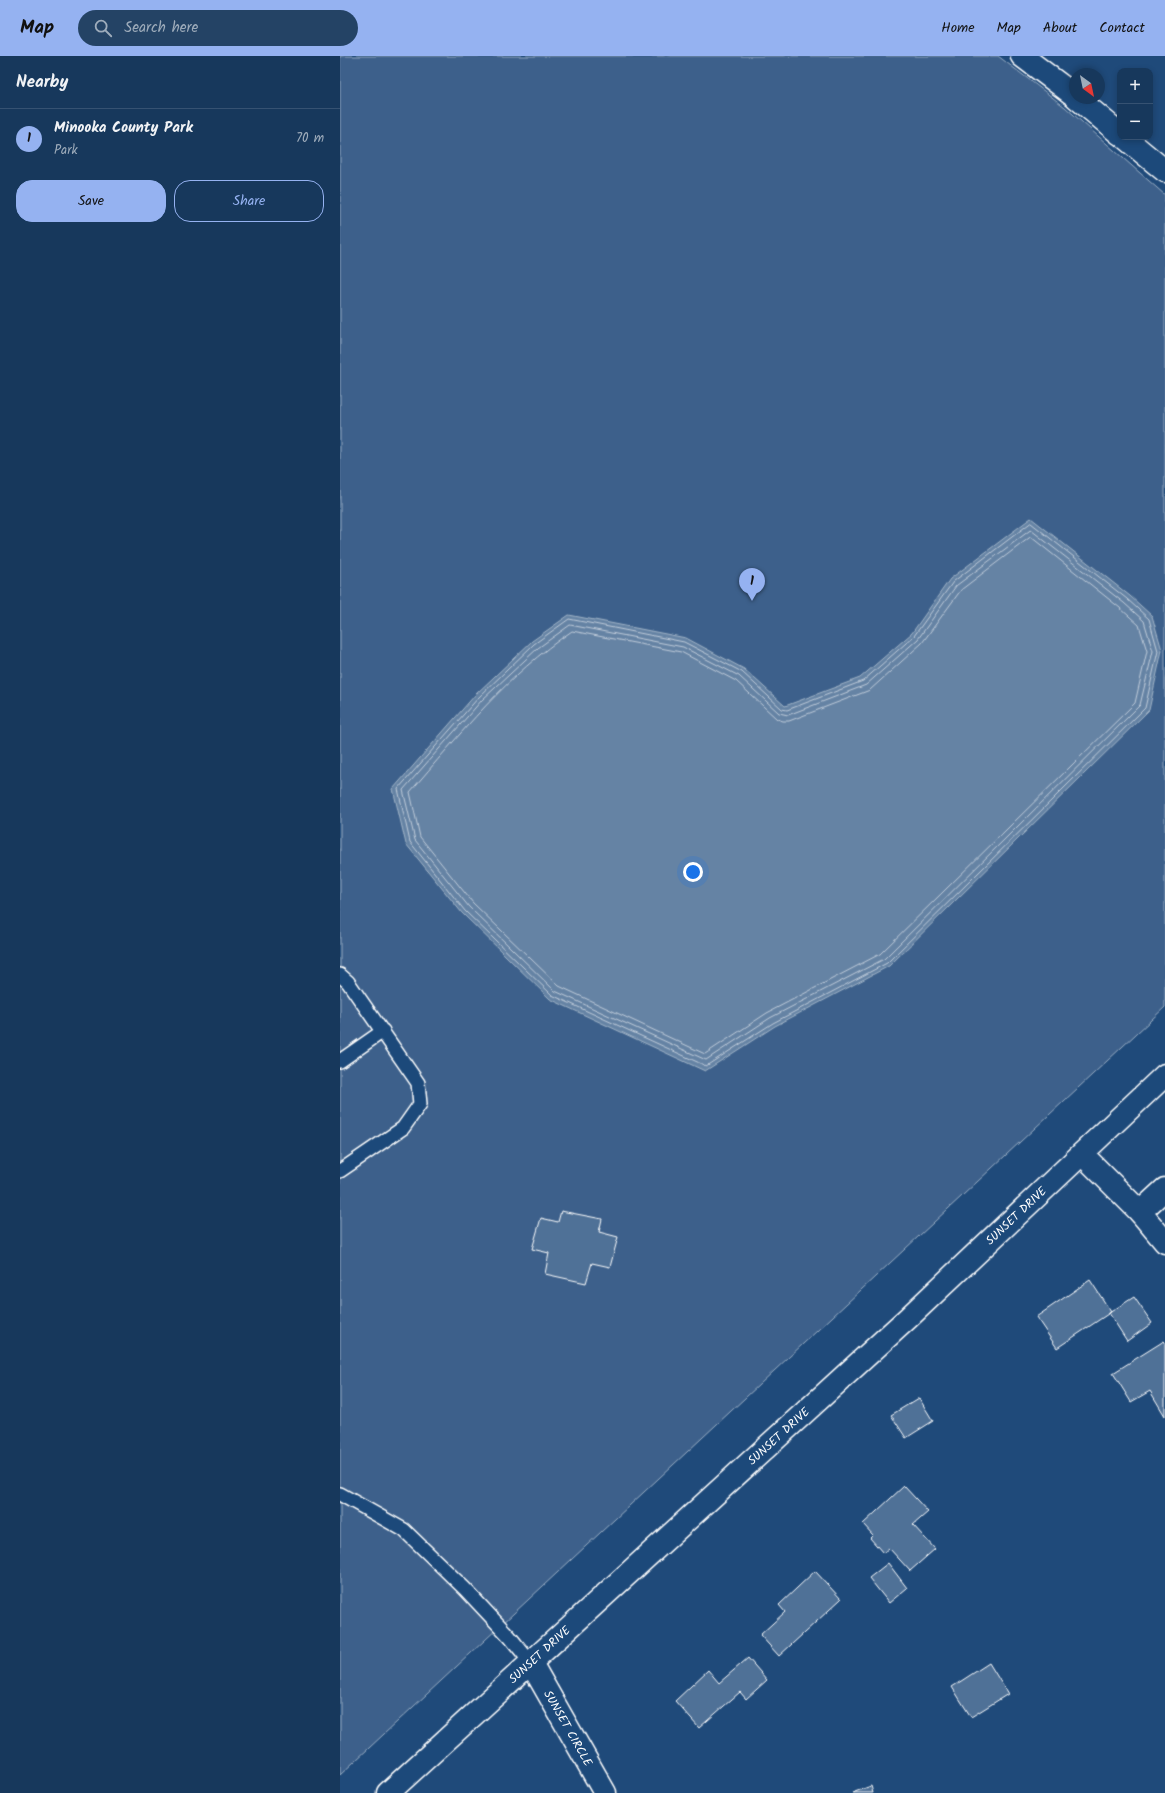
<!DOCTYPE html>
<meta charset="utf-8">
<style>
:root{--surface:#17385c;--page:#244365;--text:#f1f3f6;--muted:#9eacbb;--line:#365272;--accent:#95b2f1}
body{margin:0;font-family:Kalam,sans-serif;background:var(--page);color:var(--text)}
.controls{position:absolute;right:12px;top:12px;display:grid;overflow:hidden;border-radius:8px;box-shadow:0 2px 6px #0003}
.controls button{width:36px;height:36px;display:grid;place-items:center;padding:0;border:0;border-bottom:1px solid var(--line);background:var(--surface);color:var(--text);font:20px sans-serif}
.compass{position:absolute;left:729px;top:12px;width:36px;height:36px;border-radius:50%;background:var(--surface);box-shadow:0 2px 6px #0003;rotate:147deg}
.you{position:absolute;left:353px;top:816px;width:14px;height:14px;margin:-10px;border:3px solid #fff;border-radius:50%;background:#1a73e8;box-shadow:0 0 0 6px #1a73e833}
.badge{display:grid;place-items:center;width:26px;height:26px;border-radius:50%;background:var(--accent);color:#111;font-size:13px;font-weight:700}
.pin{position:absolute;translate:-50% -33px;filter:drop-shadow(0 1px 2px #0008)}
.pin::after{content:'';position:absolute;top:21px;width:14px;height:12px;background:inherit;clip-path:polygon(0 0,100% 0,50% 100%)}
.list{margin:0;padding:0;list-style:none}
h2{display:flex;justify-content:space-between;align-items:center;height:52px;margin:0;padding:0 16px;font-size:17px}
h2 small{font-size:13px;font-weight:400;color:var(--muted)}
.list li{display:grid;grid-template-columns:26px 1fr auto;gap:12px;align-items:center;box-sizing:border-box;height:60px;padding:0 16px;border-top:1px solid var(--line)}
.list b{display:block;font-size:15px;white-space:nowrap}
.list p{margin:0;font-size:13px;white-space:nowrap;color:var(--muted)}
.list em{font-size:13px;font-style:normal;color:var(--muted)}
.actions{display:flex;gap:8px;padding:12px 16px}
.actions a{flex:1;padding:9px 0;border:1px solid var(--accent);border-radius:16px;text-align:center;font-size:14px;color:var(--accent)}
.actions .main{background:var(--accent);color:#111}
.icon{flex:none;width:22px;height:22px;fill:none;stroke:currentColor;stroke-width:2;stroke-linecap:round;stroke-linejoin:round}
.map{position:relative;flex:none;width:825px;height:1737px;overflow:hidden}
header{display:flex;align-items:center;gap:24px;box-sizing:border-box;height:56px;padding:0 20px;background:var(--accent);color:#111}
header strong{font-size:19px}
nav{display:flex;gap:22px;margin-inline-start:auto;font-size:14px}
.search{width:280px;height:36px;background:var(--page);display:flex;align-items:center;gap:10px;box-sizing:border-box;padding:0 14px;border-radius:22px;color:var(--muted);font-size:15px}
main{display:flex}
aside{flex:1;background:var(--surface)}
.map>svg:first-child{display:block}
.green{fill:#3c618b;stroke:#9eb0c5}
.water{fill:#6583a4;stroke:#a3b5c8}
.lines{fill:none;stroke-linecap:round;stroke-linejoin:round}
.shore{stroke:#c1cddb;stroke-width:1}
.building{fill:#507197;stroke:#fff}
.lane-casing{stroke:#fff;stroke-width:16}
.street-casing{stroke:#fff;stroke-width:25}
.secondary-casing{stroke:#fff;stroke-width:25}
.lane{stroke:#1f4a7a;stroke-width:13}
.street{stroke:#1f4a7a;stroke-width:22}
.secondary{stroke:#1f4a7a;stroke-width:22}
.labels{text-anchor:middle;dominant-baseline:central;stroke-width:3;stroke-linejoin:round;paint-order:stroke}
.street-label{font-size:12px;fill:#fff;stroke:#1f4a7a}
</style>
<header>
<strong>Map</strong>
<div class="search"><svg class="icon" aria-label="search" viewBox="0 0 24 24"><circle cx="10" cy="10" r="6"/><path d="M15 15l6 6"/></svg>Search here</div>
<nav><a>Home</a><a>Map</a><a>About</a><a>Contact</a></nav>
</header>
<main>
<aside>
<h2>Nearby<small></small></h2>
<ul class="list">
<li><span class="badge">1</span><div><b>Minooka County Park</b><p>Park</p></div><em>70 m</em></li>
</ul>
<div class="actions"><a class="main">Save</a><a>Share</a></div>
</aside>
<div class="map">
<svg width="825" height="1737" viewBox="0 0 825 1737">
<rect width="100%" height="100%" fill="#1f4a7a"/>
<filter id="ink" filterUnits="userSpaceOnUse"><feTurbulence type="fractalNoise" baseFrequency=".025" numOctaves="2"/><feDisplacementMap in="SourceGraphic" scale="8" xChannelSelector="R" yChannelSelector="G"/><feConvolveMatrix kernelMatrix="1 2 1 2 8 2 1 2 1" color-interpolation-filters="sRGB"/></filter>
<g filter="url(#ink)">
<path class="green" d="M0,0H658L725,51L825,139V951L0,1719Z"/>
<path class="water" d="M691,462L790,540L812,560L822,594L809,654L549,910L435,970L365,1015L210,943L122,857L66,788L53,733L136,638L192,585L229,559L346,582L404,613L445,650L520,622L572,577L610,523Z"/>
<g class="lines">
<path class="shore" d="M691,467L787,543L809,563L818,595L805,652L547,907L433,967L366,1010L212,939L125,855L70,786L58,733L139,641L194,588L229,563L344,586L402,616L442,653L447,654L523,625L574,580L613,526Z
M691,474L784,547L804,565L813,595L800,649L544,903L430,962L366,1004L215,935L129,851L75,784L63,734L142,644L198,592L230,569L343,591L399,620L439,657L448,659L526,629L578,583L616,530Z
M691,481L780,552L799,569L807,595L795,647L540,898L427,957L365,998L219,930L133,847L80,781L70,736C120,678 168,618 232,575L341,596L396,625L437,663L443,665H449L530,634L582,587L621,534Z"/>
</g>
<path class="building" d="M221,1155L262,1163L259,1176L278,1181L270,1211L252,1207L246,1227L205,1218L209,1197L192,1193L201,1162L218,1166Z
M750,1224L771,1256L717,1292L696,1261Z
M794,1241L812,1267L787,1285L769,1257Z
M824,1285L825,1286V1360L810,1335L791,1346L773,1317Z
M579,1342L593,1365L566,1382L551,1359Z
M564,1430L588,1456L573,1469L595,1493L570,1515L549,1492L543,1497L530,1482L533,1479L523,1468Z
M548,1507L567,1532L549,1547L529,1522Z
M475,1515L501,1543L439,1600L420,1579L445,1556L439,1549Z
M408,1602L427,1624L406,1643L400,1636L359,1672L335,1645L368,1614L379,1627Z
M649,1607L668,1638L631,1661L612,1631Z
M531,1730L533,1737H512Z"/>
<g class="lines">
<defs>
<path id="lane" d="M0,919L8,926L78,1027L80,1048L63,1072L0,1115
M0,1005L43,975
M0,1438L64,1474L125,1533L170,1581L191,1607"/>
<g id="street">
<path d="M742,1098L800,1156L825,1186"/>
<path d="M800,1156L825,1133"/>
<path id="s1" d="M191,1607L265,1737"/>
</g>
<g id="secondary">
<path d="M682,0L735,40"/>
<path d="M737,42L780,78"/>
<path d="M784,81L825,115"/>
<path id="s2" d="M48,1737L568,1262L825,1019"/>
</g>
</defs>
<use href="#lane" class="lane-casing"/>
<use href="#street" class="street-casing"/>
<use href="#secondary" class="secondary-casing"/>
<use href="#lane" class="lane"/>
<use href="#street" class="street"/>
<use href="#secondary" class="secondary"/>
</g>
</g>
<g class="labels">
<g class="street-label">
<text stroke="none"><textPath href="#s2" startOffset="853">SUNSET DRIVE</textPath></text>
<text stroke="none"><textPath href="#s2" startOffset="529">SUNSET DRIVE</textPath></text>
<text stroke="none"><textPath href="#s2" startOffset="205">SUNSET DRIVE</textPath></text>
<text stroke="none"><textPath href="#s1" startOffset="75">SUNSET CIRCLE</textPath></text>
</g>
</g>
</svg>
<div class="controls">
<button>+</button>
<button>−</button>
</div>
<svg class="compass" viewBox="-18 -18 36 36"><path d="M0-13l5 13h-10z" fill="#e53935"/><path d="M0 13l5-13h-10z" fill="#9eacbb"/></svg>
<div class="you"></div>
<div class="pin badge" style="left:412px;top:545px">1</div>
</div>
</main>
